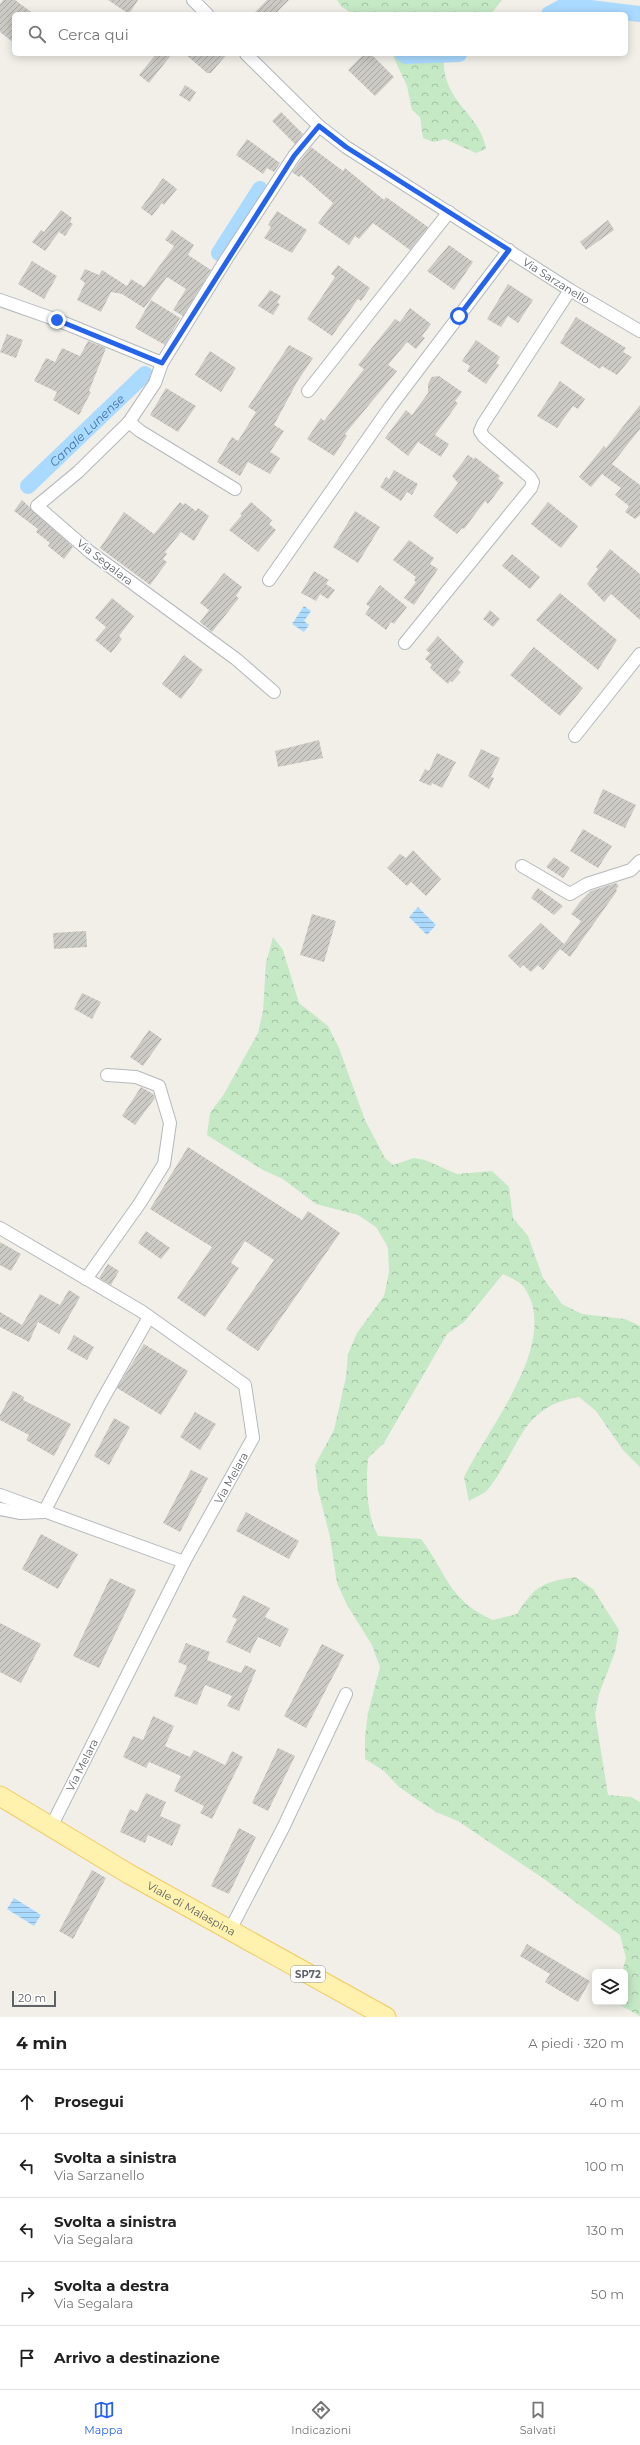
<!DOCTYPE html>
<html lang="it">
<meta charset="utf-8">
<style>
:root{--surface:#fff;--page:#f6f6f6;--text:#222;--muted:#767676;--line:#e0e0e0;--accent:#2563eb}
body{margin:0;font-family:Montserrat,sans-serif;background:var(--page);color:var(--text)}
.controls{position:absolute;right:12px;bottom:12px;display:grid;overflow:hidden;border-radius:6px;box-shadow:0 2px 10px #0003}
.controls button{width:36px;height:36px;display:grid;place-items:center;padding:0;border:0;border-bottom:1px solid var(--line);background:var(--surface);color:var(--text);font:20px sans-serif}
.scale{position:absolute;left:12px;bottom:10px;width:44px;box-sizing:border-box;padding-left:4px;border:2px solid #5f6368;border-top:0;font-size:11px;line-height:14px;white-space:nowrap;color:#5f6368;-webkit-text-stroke:3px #fff;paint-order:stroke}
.stop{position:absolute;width:12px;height:12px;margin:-9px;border:3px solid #2563eb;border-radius:50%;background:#fff}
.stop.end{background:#2563eb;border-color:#fff;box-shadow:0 1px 4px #0008}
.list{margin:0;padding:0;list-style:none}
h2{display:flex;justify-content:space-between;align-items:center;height:52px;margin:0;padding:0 16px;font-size:17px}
h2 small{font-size:13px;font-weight:400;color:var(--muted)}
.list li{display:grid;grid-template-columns:26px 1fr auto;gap:12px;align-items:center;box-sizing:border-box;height:64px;padding:0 16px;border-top:1px solid var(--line)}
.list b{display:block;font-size:15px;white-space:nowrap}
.list p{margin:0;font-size:13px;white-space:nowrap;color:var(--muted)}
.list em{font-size:13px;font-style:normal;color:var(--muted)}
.icon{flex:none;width:22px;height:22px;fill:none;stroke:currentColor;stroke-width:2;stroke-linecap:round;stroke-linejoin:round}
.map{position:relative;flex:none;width:640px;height:2017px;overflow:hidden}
.search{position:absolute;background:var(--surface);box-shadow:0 2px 10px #0003;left:12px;right:12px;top:12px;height:44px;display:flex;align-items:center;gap:10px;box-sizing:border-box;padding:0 14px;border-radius:6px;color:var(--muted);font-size:15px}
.sheet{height:372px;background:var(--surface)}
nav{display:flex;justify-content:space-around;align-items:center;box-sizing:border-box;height:56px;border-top:1px solid var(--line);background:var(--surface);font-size:11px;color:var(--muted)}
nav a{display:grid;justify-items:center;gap:2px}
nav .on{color:var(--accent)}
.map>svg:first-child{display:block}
.forest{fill:url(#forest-crowns)}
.water{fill:url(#water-rules)}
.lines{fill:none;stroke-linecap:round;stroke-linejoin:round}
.canal{stroke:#aadaff;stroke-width:16}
.building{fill:url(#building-hatch)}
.street-casing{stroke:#b5b8bc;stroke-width:14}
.primary-casing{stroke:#f2c960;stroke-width:21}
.street{stroke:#fff;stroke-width:12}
.primary{stroke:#fff2af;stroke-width:19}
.route{stroke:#2563eb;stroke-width:5}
.labels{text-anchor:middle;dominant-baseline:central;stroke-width:3;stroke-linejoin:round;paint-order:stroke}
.shield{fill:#fff;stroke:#8f9295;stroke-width:1}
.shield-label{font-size:10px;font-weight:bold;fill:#5f6368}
.street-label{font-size:11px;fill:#5f6368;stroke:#fff}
.water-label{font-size:12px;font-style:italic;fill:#4174aa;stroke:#fff}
</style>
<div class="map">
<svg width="640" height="2017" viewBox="0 0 640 2017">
<defs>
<pattern id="forest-crowns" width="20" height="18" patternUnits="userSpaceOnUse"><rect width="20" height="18" fill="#c5e8c5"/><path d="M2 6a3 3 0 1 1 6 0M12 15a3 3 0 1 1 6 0" fill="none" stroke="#a3c0a4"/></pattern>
<pattern id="water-rules" width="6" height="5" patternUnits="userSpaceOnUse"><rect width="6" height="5" fill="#aadaff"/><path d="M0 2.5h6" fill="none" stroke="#8eb4d2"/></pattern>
<pattern id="building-hatch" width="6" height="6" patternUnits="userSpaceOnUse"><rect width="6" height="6" fill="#cccac5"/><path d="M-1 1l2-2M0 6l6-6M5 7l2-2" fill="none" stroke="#a9a8a4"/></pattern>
</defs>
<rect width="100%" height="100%" fill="#f1efe8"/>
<path class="forest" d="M337,0H502L491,14H352L341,6Z
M392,54H444C440,103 480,111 486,149L476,153L445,139L434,142L423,138L420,117L412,110L407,86Z
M273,937L283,950L299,1003L328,1026L339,1048L365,1120L385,1158L393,1165L414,1158L425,1160L457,1174L492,1171L509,1187L513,1218L528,1236L543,1278L562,1304L582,1314L625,1319L640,1326V1467L623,1450L596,1411L579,1397C520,1406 520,1449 489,1488C485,1494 475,1497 469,1501L464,1477C488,1428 563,1339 523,1286C519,1281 509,1277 503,1274L464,1322L447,1334L384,1443L368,1458C366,1483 366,1513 378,1536L421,1539C448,1575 448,1600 493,1620L517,1614C536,1585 541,1583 575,1577L593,1589L619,1630L615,1652L599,1694L595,1714L608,1795L631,1797L640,1802V2016L616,2003L625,2002V1972H622L626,1958L620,1935L547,1881L458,1821L436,1812L418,1800L399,1787L384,1771L365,1759V1736L368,1713L380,1667L372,1645L347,1605L337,1583L330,1537L318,1490L315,1465L334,1430L346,1377L348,1354L357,1333L384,1296L389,1272L388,1247L376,1227L358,1215L316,1204L283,1179L263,1170L207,1135L210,1113L224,1094L258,1033L263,1011L266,963Z"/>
<path class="water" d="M304,606L311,611L304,621L309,625L304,632L292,624Z
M418,907L436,925L427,935L409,917Z
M14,1898L41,1915L34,1926L7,1909Z"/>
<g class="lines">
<g class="canal">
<path d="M549,14L566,5L640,14"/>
<path d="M403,54L406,56L459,54"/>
<path d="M219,253L260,189"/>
<path id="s1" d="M28,486L145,374"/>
</g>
</g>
<path class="building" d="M3,0H15L34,14H14V43L0,32V4Z
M108,0H138L129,14Z
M267,0H289L275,14H253Z
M156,54H172L149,83L139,75Z
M185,54H227L211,73H207Z
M364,54H371L394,77L375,96L348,70Z
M185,85L196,92L190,102L179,95Z
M281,112L303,134L295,144L272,121Z
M247,139L280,163L274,172L267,168L263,174L236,155Z
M311,147L343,171L345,168L384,200L386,197L428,227L410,250L373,223L359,239L355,236L349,245L318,223L333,203L301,175L299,177L292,172Z
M163,178L177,189L164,205L162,203L152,216L141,208Z
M61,210L72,218L70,222L73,224L65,236L59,232L45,251L32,242L41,230L44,232Z
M277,211L307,230L292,253L264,238L271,227L268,225Z
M608,220L614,230L586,250L580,242Z
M172,230L194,245L188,255L211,270L183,316L173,310L186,289L167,277L144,308L122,294L111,292L101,312L77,300L85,283L80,279L85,269L99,275L102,270L127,286L131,279L144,287L174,246L165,240Z
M449,245L473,262L454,290L427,271Z
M32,261L57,276L44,299L18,284Z
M338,265L370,288L361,301L358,299L332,336L307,319L335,277L331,274Z
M508,284L533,300L518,323L508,316L501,327L487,319Z
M270,290L281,296L277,303L280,304L273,315L258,306Z
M151,300L180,318L165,345L135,328Z
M410,308L431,324L422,336L425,338L416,349L407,342L388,365L397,371L345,434L347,436L334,456L307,439L321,418L324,421L364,369L358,365L395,319L400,322Z
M576,317L626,348L623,352L632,357L617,375L602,366L600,369L560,343Z
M7,334L23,340L16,358L0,352Z
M476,340L500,357L496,363L499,365L486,384L467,371L470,366L462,361Z
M88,341L106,348L89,391L91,392L79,415L53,400L57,392L34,381L46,358L55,362L62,348L80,356Z
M289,345L313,358L297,382L274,425L284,431L270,452L280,458L270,474L248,462L240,476L217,462L232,437L238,441L256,412L248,407Z
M210,351L236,368L221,392L195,375Z
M439,376L462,392L455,401L458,403L435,435L449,444L441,457L418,442L408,456L385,438L406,410L412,415L428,393V384L432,377Z
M560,381L585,399L578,409L573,406L557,428L537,416Z
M166,388L196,406L178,432L150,415Z
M640,405V429L612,464L640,485V515L635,519L625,512L629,506L615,495L621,488L602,474L591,487L579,477L604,446L606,448Z
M468,455L474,459L475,457L500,476L498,479L504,483L488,504L485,501L464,529L462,528L457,534L433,516L458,483L452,476Z
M394,470L418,484L412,495L407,492L401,501L380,487L386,477L389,479Z
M22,500L73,547L64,559L48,546L50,543L36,532L38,529L14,511Z
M180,502L183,505L185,503L196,511L198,508L209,516L194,541L181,532L165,552L167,554L163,559L167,562L150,585L100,548L124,512L154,534Z
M251,502L272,520L269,524L276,530L258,552L229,530L242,515L240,514Z
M548,502L578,526L561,548L531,524Z
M355,511L380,527L358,563L333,547Z
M409,540L434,558L430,564L438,569L414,605L404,598L416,582L414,580L416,577L393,560Z
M610,549L640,574V620L611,594L604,602L587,584L598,569L596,567Z
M512,554L540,577L530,589L502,566Z
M314,571L329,580L326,584L335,590L328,599L320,594L316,601L301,593Z
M224,573L242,587L236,596L239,598L212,632L200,622L209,610L200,603Z
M380,585L407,607L394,624L391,622L386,630L365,614L370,607L366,604Z
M560,593L617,640L598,670L536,620Z
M112,598L134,616L119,636L122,639L111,653L95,640L106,627L95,618Z
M490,610L500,619L493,627L483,619Z
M438,636L464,662L458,670L461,672L452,682L450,681L448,684L430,668L432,665L425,659L430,653L426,650Z
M534,647L583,688L560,716L510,675Z
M184,655L203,670L181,699L162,684Z
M319,740L323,758L278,767L275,751Z
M481,749L500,758L491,777L494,778L489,789L468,776Z
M437,753L456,762L442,788L432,783L431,786L419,781L425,769L429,771Z
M603,789L636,805L625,828L593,813Z
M583,829L612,846L598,868L570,851Z
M413,850L441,879L426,896L411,882L407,886L387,868L400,854L406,858Z
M554,857L570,868L563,878L546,867Z
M616,883L619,886L616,889L617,891L570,957L560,949L543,970L538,965L531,972L523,965L520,968L508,956L541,923L564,944L581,921L571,914L580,902L591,891Z
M538,888L563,906L554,915L531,898Z
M312,914L336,921L324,962L300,955Z
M86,931L87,947L54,949L53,933Z
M82,993L101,1002L92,1019L74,1009Z
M149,1030L162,1039L143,1066L130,1057Z
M141,1087L153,1094L155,1098L135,1125L122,1116Z
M188,1147L302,1220L308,1211L340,1233L258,1351L226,1329L274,1260L245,1241L231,1263L239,1268L205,1317L177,1298L212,1247L150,1209Z
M146,1231L170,1248L161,1259L138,1243Z
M0,1242L21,1254L11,1271L0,1265Z
M108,1264L119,1271L111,1285L99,1278Z
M69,1290L80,1297L59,1334L38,1322L29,1342L0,1327V1312L22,1325L40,1294L60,1305Z
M74,1335L94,1347L87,1360L67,1349Z
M144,1344L188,1371L161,1415L117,1388Z
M13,1391L24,1397L23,1400L71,1424L54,1456L26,1440L29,1435L0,1420V1415Z
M195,1412L216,1424L200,1450L180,1437Z
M114,1418L130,1427L109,1465L94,1456Z
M191,1470L208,1478L180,1532L163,1523Z
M246,1512L299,1541L289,1559L236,1531Z
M41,1534L78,1554L58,1589L22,1569Z
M110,1578L136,1590L99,1668L73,1656Z
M243,1595L270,1608L265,1617L289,1629L280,1647L258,1637L250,1653L226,1642L237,1619L232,1617Z
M0,1623L41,1644L21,1683L0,1672Z
M186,1643L210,1652L207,1660L241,1673L245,1665L256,1670L239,1711L227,1706L232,1696L205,1685L197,1705L174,1696L187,1666L178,1662Z
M322,1644L344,1655L306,1728L284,1716Z
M153,1716L174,1726L165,1746L190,1757L194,1750L225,1765L232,1751L243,1757L212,1819L200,1813L204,1806L174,1791L181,1776L149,1762L146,1768L123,1757L133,1736L143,1740Z
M278,1748L295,1756L268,1811L252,1803Z
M146,1793L166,1802L160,1816L181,1825L172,1846L148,1835L145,1843L120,1832L130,1809L137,1812Z
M239,1828L256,1837L229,1894L211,1886Z
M92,1870L106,1878L73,1939L59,1931Z
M527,1944L590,1981L578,2002L545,1982L550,1974L520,1956Z"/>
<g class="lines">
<defs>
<g id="street">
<path d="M193,0L207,14"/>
<path id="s2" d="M246,54L319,126L346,147L570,290L640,331"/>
<path d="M0,300L57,320L162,363"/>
<path d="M308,391L449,212"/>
<path d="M129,422L140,431L235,489"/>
<path d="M269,580L390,407L509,250"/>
<path d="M405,643L531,488L533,482L530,477L484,437L480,431L483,424L570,290"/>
<path d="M274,692L236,659L90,552L37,506L78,472L129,422L155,383L162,363L227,258L294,156L319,126"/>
<path d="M575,736L640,654"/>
<path d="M522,866L570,894L587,884L631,870L640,861"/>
<path d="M0,1228L141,1311L245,1385L253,1438L184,1562L52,1825"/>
<path d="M86,1279L140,1203L164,1164L170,1123L159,1086L136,1077L107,1075"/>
<path d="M0,1495L184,1562"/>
<path d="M0,1509L21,1513L44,1512L100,1404L149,1317"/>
<path d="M230,1930L284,1826L346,1694"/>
</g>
<g id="primary">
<path id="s3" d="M0,1796L129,1874L386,2017"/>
</g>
</defs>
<use href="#street" class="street-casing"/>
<use href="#primary" class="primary-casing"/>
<use href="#street" class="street"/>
<use href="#primary" class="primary"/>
</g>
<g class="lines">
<path class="route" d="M57,320L162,363L294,156L319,126L346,147L509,250L459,316"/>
</g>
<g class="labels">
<rect class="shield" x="291" y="1966" width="34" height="16" rx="3"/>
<g class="shield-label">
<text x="308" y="1974">SP72</text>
</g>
<g class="street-label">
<text stroke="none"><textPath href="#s2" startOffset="386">Via Sarzanello</textPath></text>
<text transform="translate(105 562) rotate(38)">Via Segalara</text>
<text transform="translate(231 1478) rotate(-61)">Via Melara</text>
<text transform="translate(82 1765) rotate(-63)">Via Melara</text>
<text stroke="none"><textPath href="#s3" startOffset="222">Viale di Malaspina</textPath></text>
</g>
<g class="water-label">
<text stroke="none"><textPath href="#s1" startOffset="81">Canale Lunense</textPath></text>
</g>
</g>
</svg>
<div class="controls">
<button><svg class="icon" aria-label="layers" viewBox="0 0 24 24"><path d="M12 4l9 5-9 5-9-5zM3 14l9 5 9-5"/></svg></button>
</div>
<div class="scale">20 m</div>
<div class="stop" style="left:459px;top:316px"></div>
<div class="stop end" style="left:57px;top:320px"></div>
<div class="search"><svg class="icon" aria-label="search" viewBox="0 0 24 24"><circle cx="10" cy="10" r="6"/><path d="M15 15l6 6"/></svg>Cerca qui</div>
</div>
<section class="sheet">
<h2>4 min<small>A piedi · 320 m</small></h2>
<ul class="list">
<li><svg class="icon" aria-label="ahead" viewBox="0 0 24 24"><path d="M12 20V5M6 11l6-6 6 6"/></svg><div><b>Prosegui</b></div><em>40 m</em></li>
<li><svg class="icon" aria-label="left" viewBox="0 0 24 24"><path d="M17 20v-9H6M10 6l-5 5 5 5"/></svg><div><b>Svolta a sinistra</b><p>Via Sarzanello</p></div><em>100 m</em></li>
<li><svg class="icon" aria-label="left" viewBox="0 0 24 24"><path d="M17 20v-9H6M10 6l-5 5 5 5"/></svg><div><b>Svolta a sinistra</b><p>Via Segalara</p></div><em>130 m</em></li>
<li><svg class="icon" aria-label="right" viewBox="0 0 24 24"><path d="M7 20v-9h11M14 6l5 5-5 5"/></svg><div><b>Svolta a destra</b><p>Via Segalara</p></div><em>50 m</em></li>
<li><svg class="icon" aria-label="arrive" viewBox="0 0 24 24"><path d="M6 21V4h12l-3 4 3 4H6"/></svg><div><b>Arrivo a destinazione</b></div></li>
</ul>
</section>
<nav>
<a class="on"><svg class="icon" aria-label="map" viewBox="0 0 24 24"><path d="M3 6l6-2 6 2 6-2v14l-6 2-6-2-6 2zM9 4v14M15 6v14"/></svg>Mappa</a>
<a><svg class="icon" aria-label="directions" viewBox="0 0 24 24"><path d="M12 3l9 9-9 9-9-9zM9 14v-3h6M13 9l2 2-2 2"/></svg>Indicazioni</a>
<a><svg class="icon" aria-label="saved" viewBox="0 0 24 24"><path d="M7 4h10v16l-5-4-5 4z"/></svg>Salvati</a>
</nav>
